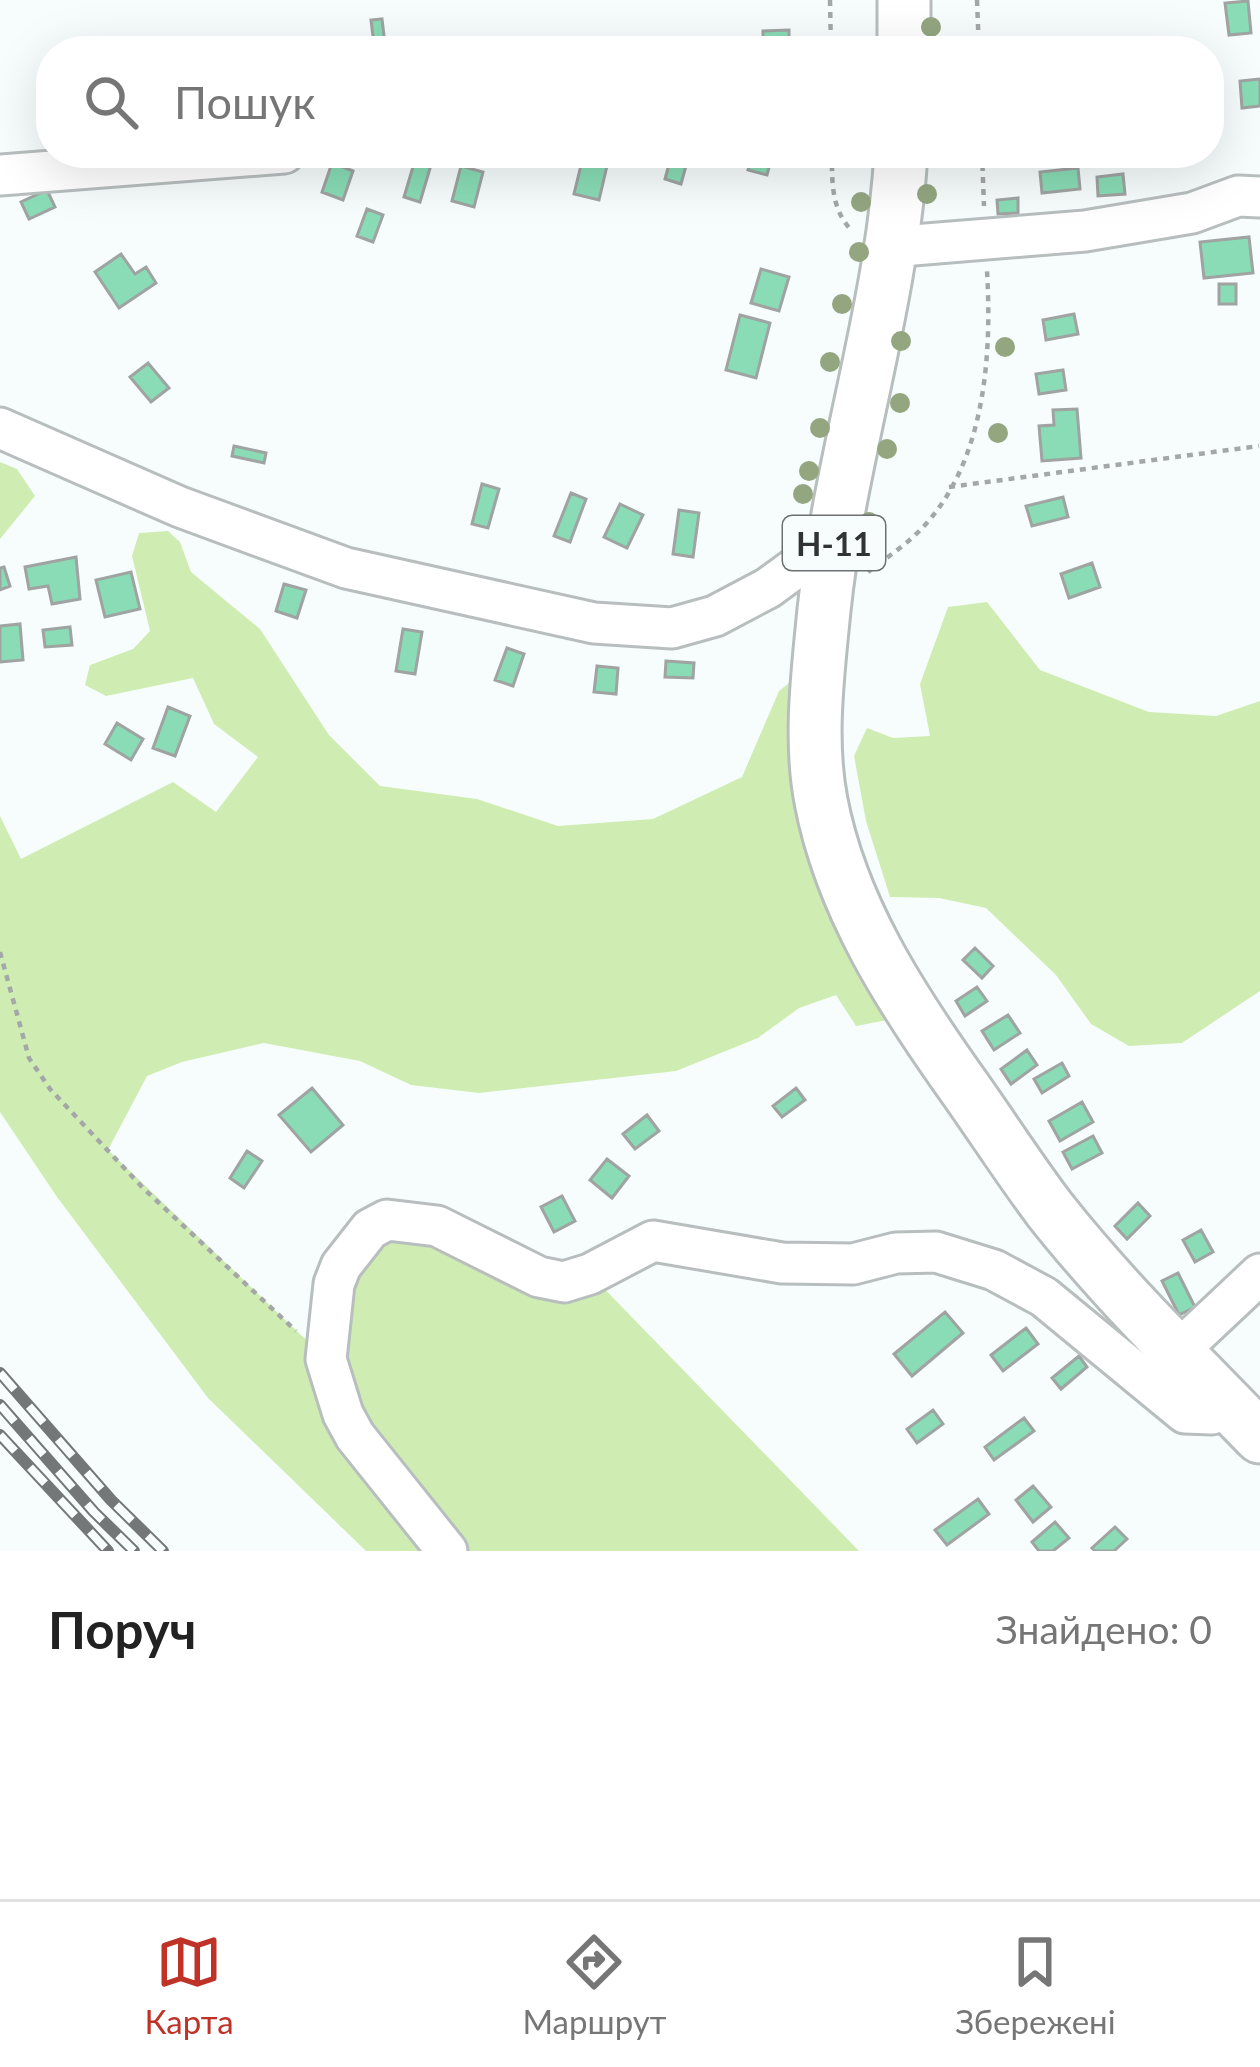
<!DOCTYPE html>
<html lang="uk">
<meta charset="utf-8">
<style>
:root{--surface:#fff;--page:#f6f6f6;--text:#222;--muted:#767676;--line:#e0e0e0;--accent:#bf3227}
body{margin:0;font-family:Lato,sans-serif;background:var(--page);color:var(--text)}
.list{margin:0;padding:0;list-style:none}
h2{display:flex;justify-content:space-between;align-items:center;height:156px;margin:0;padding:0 48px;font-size:51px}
h2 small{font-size:39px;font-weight:400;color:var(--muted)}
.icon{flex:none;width:66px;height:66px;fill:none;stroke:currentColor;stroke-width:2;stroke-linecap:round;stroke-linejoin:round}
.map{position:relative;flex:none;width:1260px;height:1551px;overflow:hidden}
.search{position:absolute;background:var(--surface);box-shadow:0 12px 48px #0002;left:36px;right:36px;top:36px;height:132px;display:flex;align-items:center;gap:30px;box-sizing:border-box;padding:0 42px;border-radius:48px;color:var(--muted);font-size:45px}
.sheet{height:348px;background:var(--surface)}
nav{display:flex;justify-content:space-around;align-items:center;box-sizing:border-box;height:168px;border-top:3px solid var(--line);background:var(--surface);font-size:33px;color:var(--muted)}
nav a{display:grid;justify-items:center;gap:6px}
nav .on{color:var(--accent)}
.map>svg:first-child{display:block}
.green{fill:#cfedb2}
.building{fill:#89dcb6;stroke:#9fa3a1;stroke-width:3}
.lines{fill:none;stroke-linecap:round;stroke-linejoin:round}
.minor-casing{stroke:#b8bebe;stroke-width:45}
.major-casing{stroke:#b8bebe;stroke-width:57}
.path{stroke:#a3a7a7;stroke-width:4.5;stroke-dasharray:6 6;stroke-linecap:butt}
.minor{stroke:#fff;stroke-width:39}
.major{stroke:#fff;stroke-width:51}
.rail-casing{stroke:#747777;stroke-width:12}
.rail{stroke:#f7fdfd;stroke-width:8;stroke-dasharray:22;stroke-linecap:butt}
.tree{fill:#93a680}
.labels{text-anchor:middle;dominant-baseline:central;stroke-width:10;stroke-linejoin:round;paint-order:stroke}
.shield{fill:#f7fdfd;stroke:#6d7070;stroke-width:3}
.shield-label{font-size:33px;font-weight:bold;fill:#323434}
</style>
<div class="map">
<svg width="1260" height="1551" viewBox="0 0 1260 1551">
<rect width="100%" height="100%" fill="#f7fdfd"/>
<path class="green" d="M0,462L17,469L35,496L0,539Z
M168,531L180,542L191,572L260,629L329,735L380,786L477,799L558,826L653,819L742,777L779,691L819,659L816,753L913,1015L856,1026L836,995L799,1008L758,1038L676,1071L479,1093L411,1085L360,1061L264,1043L182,1062L147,1076L108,1150L325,1358L370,1229L590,1274L859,1551H366L208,1398L57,1197L0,1112V816L21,859L173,782L216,812L258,757L214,724L193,678L106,696L85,685L90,665L133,649L150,631L132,556L139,533Z
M987,602L1040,670L1149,712L1216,716L1260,701V991L1182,1043L1129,1046L1091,1024L1056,975L986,908L939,898L890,897L866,821L854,756L867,728L893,738L930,736L920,684L948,607Z"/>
<path class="building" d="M1248,1L1251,33L1229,35L1225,3Z
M382,19L385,44L374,45L371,20Z
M789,30V51H763V31Z
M1260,79V106L1242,108L1240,81Z
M584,153H610L599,200L574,194Z
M672,153L689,155L681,184L665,179Z
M753,153H773L767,175L748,170Z
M415,160L431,165L420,202L404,197Z
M332,163L353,171L343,200L322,192Z
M461,166L483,172L474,207L452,201Z
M1078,168L1080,189L1042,193L1040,172Z
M1123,174L1125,194L1098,196L1097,177Z
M47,190L55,207L29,219L21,202Z
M1018,198V213L998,214L997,200Z
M367,209L383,215L373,242L357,236Z
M1249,237L1253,273L1204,278L1200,242Z
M121,254L135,274L146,267L156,283L119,308L95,272Z
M761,269L789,277L779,311L751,303Z
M1219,284H1236V304H1219Z
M1074,314L1078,334L1046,340L1043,320Z
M740,315L770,323L756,378L726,370Z
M148,363L169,388L151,402L130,377Z
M1063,370L1066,390L1039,394L1036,374Z
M1077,409L1081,458L1042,461L1039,426L1054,425L1053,410Z
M234,446L266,453L264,463L232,456Z
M482,484L499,489L488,528L472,524Z
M571,493L586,499L570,542L554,536Z
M1063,497L1068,517L1032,526L1026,506Z
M620,504L643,515L627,548L604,537Z
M679,510L699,513L693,557L673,554Z
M76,557L80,599L52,604L48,586L29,589L25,567Z
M1092,563L1100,587L1069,598L1061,574Z
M4,567L10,586L0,590V568Z
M131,572L140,609L105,617L96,580Z
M284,584L306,590L297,618L276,611Z
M20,624L23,660L0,662V626Z
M70,627L72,645L45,647L43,630Z
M403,629L422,632L415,674L396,671Z
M507,648L524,654L513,686L495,680Z
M666,661L694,663L693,678L665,677Z
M597,666L618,668L616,694L594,692Z
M168,707L190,716L175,756L153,748Z
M117,723L143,739L131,760L105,744Z
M975,948L993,966L982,978L963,960Z
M977,987L987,1001L965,1016L956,1001Z
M1008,1015L1020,1033L994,1050L982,1031Z
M1027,1050L1037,1065L1011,1084L1001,1069Z
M1062,1063L1069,1076L1042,1093L1034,1079Z
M312,1088L343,1125L311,1152L279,1115Z
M796,1088L805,1100L782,1117L773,1106Z
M1082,1102L1093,1122L1060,1141L1049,1121Z
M647,1115L659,1131L635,1149L623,1134Z
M1093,1136L1102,1153L1072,1169L1063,1152Z
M247,1151L262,1161L244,1188L230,1178Z
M607,1159L629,1176L612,1198L590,1180Z
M562,1196L575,1221L554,1232L541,1207Z
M1138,1203L1150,1216L1127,1239L1115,1226Z
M1201,1230L1213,1252L1195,1262L1183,1240Z
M1178,1273L1195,1307L1179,1315L1162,1281Z
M945,1312L963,1333L912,1376L894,1354Z
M1026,1328L1038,1344L1003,1371L991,1355Z
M1079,1356L1087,1367L1061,1389L1052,1378Z
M933,1410L943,1424L917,1443L907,1429Z
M1024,1418L1034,1431L994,1460L985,1447Z
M1033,1486L1051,1507L1033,1522L1016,1500Z
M978,1499L989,1514L947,1545L935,1530Z
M1055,1522L1069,1538L1053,1551H1039L1032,1542Z
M1115,1527L1127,1539L1114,1551H1095L1092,1548Z"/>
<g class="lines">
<defs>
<path id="minor" d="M0,175L284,153
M889,247L1085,231L1192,213L1238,196L1260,197
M0,428L180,507L346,568L594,623L672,628L715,616L768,588L835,539
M1177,1352L1260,1274
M447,1551L355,1436L343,1414L326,1359L334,1284L341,1266L370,1229L387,1220L437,1226L539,1277L564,1282L590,1274L653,1241L782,1263L853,1264L896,1253L936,1252L994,1270L1044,1297L1185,1413L1212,1414L1231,1407"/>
<path id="major" d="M904,0V51
M901,153C892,307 840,457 824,610C818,672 809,739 821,801C841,906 900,997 961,1083C991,1125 1019,1169 1050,1210C1113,1290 1189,1364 1260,1437"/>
</defs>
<use href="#minor" class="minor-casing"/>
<use href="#major" class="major-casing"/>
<path class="path" d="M830,0L831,51
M977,0L979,51
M832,153C832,183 831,209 852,231
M982,153L984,206
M949,487L1259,446
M868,572C886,558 909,543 925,525C985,459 992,356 987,271
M0,952L29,1058L50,1089L143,1188L296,1331"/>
<use href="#minor" class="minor"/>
<use href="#major" class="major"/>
<defs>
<path id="rail" d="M0,1373L111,1500L163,1551
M0,1405L94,1512L134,1551
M0,1435L108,1551"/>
</defs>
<use href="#rail" class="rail-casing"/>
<use href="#rail" class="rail"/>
</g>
<g class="tree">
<circle cx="931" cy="27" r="10"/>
<circle cx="927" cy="194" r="10"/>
<circle cx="861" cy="202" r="10"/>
<circle cx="859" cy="252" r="10"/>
<circle cx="842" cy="304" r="10"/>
<circle cx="901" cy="341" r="10"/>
<circle cx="1005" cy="347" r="10"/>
<circle cx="830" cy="362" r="10"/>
<circle cx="900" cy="403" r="10"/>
<circle cx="820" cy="428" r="10"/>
<circle cx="998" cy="433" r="10"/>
<circle cx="887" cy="449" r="10"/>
<circle cx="809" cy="471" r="10"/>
<circle cx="803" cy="494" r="10"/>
<circle cx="869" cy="522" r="10"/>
</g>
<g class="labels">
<rect class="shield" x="783" y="516" width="102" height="54" rx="9"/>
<g class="shield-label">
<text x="834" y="543">Н-11</text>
</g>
</g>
</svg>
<div class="search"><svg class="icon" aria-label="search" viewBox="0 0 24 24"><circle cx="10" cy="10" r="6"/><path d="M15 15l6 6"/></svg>Пошук</div>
</div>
<section class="sheet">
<h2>Поруч<small>Знайдено: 0</small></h2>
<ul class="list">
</ul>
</section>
<nav>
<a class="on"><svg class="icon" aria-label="map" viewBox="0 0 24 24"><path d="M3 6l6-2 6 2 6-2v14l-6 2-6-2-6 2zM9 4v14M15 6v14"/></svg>Карта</a>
<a><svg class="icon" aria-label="directions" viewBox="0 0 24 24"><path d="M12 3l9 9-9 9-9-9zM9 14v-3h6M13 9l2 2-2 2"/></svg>Маршрут</a>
<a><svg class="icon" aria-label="saved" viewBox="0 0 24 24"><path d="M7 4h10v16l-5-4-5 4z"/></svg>Збережені</a>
</nav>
